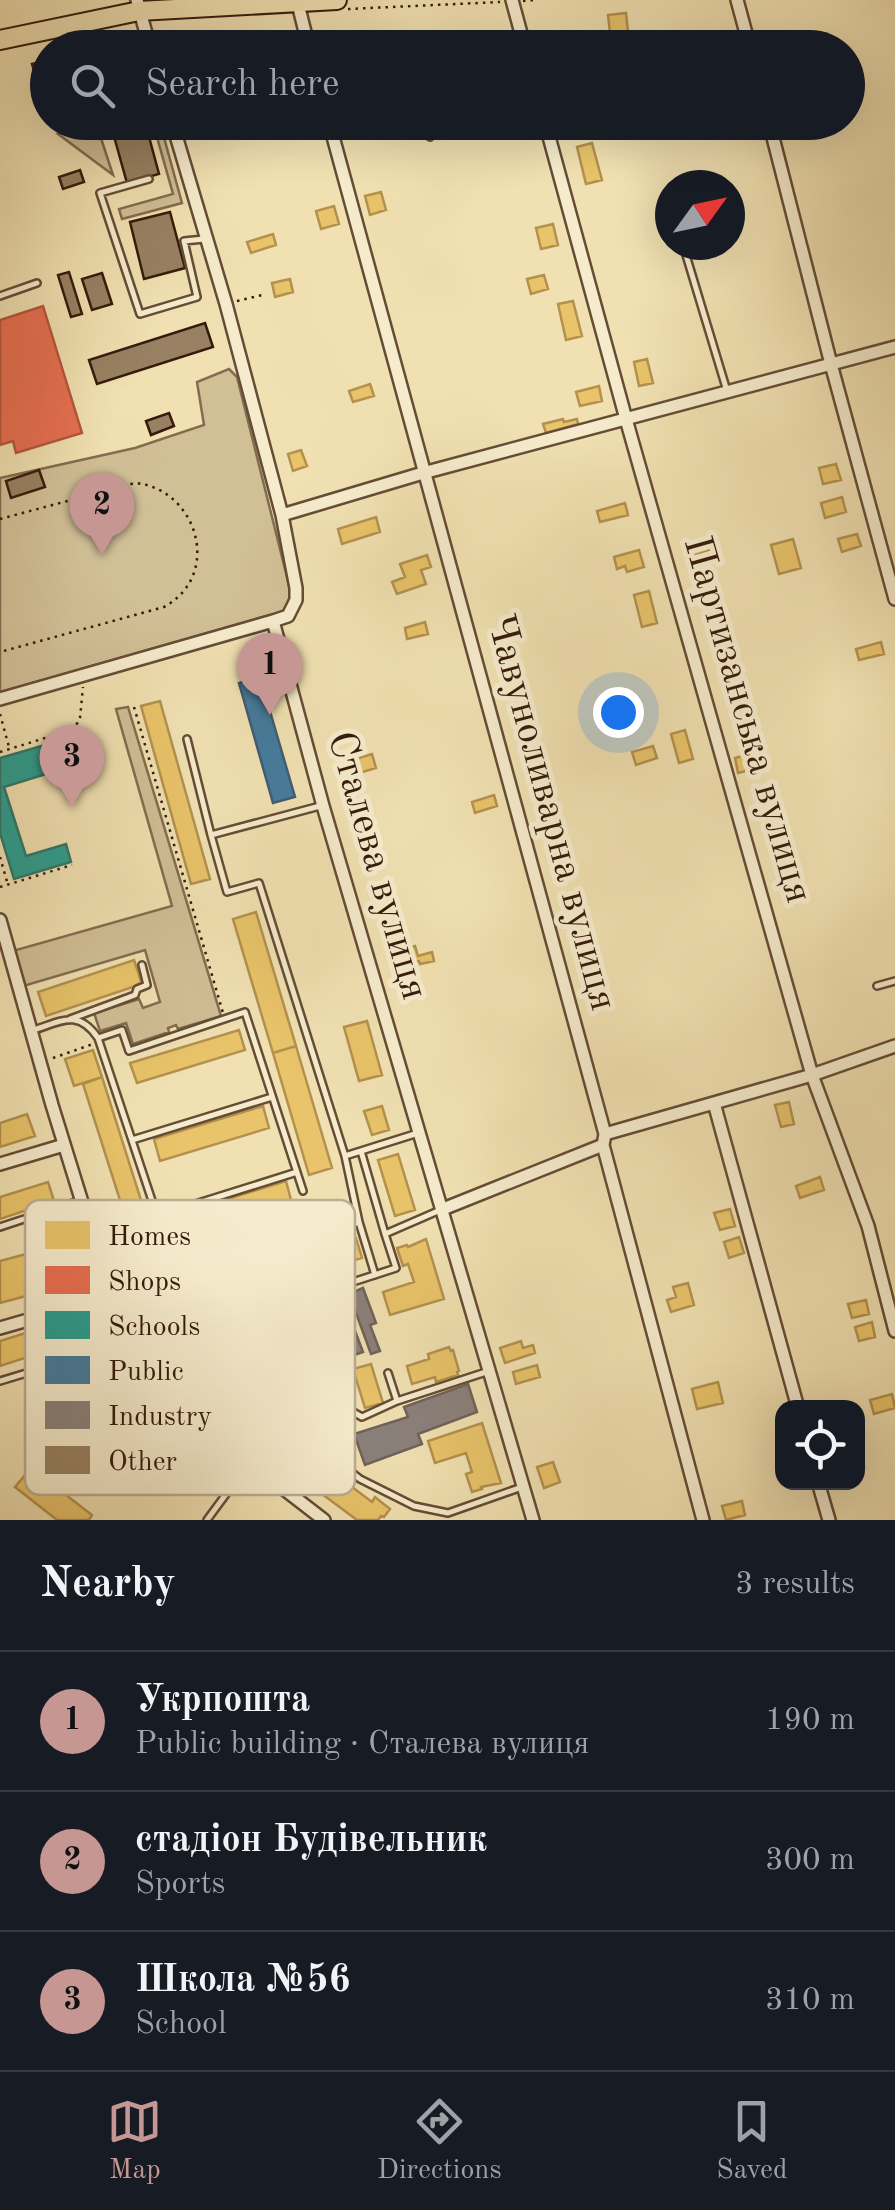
<!DOCTYPE html>
<meta charset="utf-8">
<style>
:root{--surface:#171b24;--page:#20242c;--text:#f1f3f6;--muted:#9ea1a6;--line:#363941;--accent:#c59692}
body{margin:0;font-family:"Old Standard TT",serif;background:var(--page);color:var(--text)}
.controls{position:absolute;right:30px;bottom:30px;display:grid;overflow:hidden;border-radius:20px;box-shadow:0 10px 40px #0002}
.controls button{width:90px;height:90px;display:grid;place-items:center;padding:0;border:0;border-bottom:2px solid var(--line);background:var(--surface);color:var(--text);font:50px sans-serif}
.compass{position:absolute;left:655px;top:170px;width:90px;height:90px;border-radius:50%;background:var(--surface);box-shadow:0 10px 40px #0002;rotate:57deg}
.you{position:absolute;left:618px;top:712px;width:35px;height:35px;margin:-25px;border:8px solid #fff;border-radius:50%;background:#1a73e8;box-shadow:0 0 0 15px #1a73e833}
.badge{display:grid;place-items:center;width:65px;height:65px;border-radius:50%;background:var(--accent);color:#111;font-size:32px;font-weight:700}
.pin{position:absolute;translate:-50% -82px;filter:drop-shadow(0 2px 5px #0008)}
.pin::after{content:'';position:absolute;top:52px;width:35px;height:30px;background:inherit;clip-path:polygon(0 0,100% 0,50% 100%)}
.list{margin:0;padding:0;list-style:none}
h2{display:flex;justify-content:space-between;align-items:center;height:130px;margin:0;padding:0 40px;font-size:42px}
h2 small{font-size:32px;font-weight:400;color:var(--muted)}
.list li{display:grid;grid-template-columns:65px 1fr auto;gap:30px;align-items:center;box-sizing:border-box;height:140px;padding:0 40px;border-top:2px solid var(--line)}
.list b{display:block;font-size:38px;white-space:nowrap}
.list p{margin:0;font-size:32px;white-space:nowrap;color:var(--muted)}
.list em{font-size:32px;font-style:normal;color:var(--muted)}
.icon{flex:none;width:55px;height:55px;fill:none;stroke:currentColor;stroke-width:2;stroke-linecap:round;stroke-linejoin:round}
.map{position:relative;flex:none;width:895px;height:1520px;overflow:hidden}
.search{position:absolute;background:var(--surface);box-shadow:0 10px 40px #0002;left:30px;right:30px;top:30px;height:110px;display:flex;align-items:center;gap:25px;box-sizing:border-box;padding:0 35px;border-radius:55px;color:var(--muted);font-size:38px}
.sheet{height:550px;background:var(--surface)}
nav{display:flex;justify-content:space-around;align-items:center;box-sizing:border-box;height:140px;border-top:2px solid var(--line);background:var(--surface);font-size:28px;color:var(--muted)}
nav a{display:grid;justify-items:center;gap:5px}
nav .on{color:var(--accent)}
.map>svg:first-child{display:block}
.green{fill:#d1bf96;stroke:#836c50;stroke-width:2.5}
.homes{fill:#e9c46a;stroke:#b3914e;stroke-width:2.5}
.shops{fill:#e76f51;stroke:#b2563c;stroke-width:2.5}
.schools{fill:#2a9d8f;stroke:#2d7667;stroke-width:2.5}
.public{fill:#457b9d;stroke:#405e71;stroke-width:2.5}
.industry{fill:#8a817c;stroke:#70625a;stroke-width:2.5}
.building{fill:#978162;stroke:#351a0b;stroke-width:2.5}
.lines{fill:none;stroke-linecap:round;stroke-linejoin:round}
.lane-casing{stroke:#644c35;stroke-width:10}
.street-casing{stroke:#644c35;stroke-width:16}
.primary-casing{stroke:#351a0b;stroke-width:22}
.path{stroke:#351a0b;stroke-width:2.5;stroke-dasharray:2.5 5;stroke-linecap:butt}
.lane{stroke:#f6eccd;stroke-width:5}
.street{stroke:#f6eccd;stroke-width:11}
.primary{stroke:#f1e1b2;stroke-width:18}
.labels{text-anchor:middle;dominant-baseline:central;stroke-width:10;stroke-linejoin:round;paint-order:stroke}
.street-label{font-size:40px;fill:#351a0b;stroke:#f6eccd}
.key{fill:#f6eccd;stroke:#bcad93;stroke-width:2.5}
.key-label{font-size:28px;fill:#351a0b}
</style>
<div class="map">
<svg width="895" height="1520" viewBox="0 0 895 1520">
<rect width="100%" height="100%" fill="#f1e1b2"/>
<filter id="stains"><feTurbulence type="fractalNoise" baseFrequency=".002" numOctaves="4"/><feColorMatrix values="0 0 0 0 .2 0 0 0 0 .09 0 0 0 0 .02 0 0 0 .5 -.17"/></filter>
<radialGradient id="worn" r=".72"><stop offset=".6" stop-color="#630" stop-opacity="0"/><stop offset="1" stop-color="#630" stop-opacity=".3"/></radialGradient>
<path class="green" d="M96,123L113,175L58,134Z
M153,123H160L182,203L122,219L119,209L173,194Z
M229,369L237,377L291,593L285,611L0,692V478L135,448L204,425L197,382Z
M128,707L221,1016L178,1029L176,1025L168,1028L169,1032L133,1044L126,1023L100,1031L94,1013L139,999L143,1008L160,1002L145,950L20,987L9,952L172,906L116,709Z"/>
<path class="homes" d="M626,13L628,31L610,33L608,15Z
M592,143L602,180L586,184L577,147Z
M381,192L386,210L370,215L365,196Z
M334,206L339,224L321,229L316,211Z
M553,224L558,245L541,249L536,228Z
M273,234L276,245L251,253L247,242Z
M544,275L548,289L531,294L527,279Z
M290,279L293,292L275,297L272,283Z
M573,301L582,336L566,340L558,304Z
M647,359L653,383L639,386L634,362Z
M370,384L374,396L353,402L349,391Z
M599,386L602,401L580,406L576,392Z
M563,419L564,422L577,419L578,424L546,433L543,424Z
M301,450L307,466L293,471L288,454Z
M836,464L841,480L823,484L819,468Z
M842,497L846,512L825,518L821,503Z
M625,503L628,515L600,522L597,511Z
M376,517L380,532L342,544L338,529Z
M857,534L861,546L842,552L838,539Z
M793,539L801,568L779,574L771,545Z
M706,540L709,551L686,558L683,547Z
M639,550L644,567L627,572L625,566L617,569L614,557Z
M427,555L431,567L421,570L426,584L397,594L392,582L405,577L400,564Z
M649,591L657,623L642,627L634,595Z
M425,622L428,634L407,639L405,628Z
M881,642L884,654L859,660L856,649Z
M160,701L210,879L191,884L141,706Z
M685,730L693,759L679,763L671,734Z
M653,746L657,758L636,765L632,752Z
M754,753L758,768L738,773L735,758Z
M372,754L376,768L356,774L352,760Z
M494,795L497,806L475,813L472,802Z
M256,912L296,1046L273,1053L233,919Z
M415,946L418,956L432,952L434,961L420,964L419,961L399,966L395,951Z
M134,960L142,984L46,1016L38,992Z
M367,1021L382,1075L359,1081L344,1027Z
M239,1030L245,1050L137,1083L130,1063Z
M296,1046L332,1168L309,1175L273,1053Z
M93,1050L102,1077L74,1086L65,1059Z
M102,1077L158,1254L139,1260L83,1084Z
M789,1102L794,1124L781,1127L775,1105Z
M263,1106L269,1128L160,1161L154,1139Z
M382,1106L389,1130L372,1135L364,1111Z
M27,1114L35,1136L0,1147V1123Z
M398,1154L415,1210L395,1216L378,1160Z
M820,1177L824,1190L800,1198L796,1186Z
M286,1181L291,1200L182,1234L176,1215Z
M48,1182L54,1201L0,1219V1197Z
M730,1209L735,1226L720,1230L714,1213Z
M739,1237L744,1253L729,1258L724,1242Z
M356,1238L362,1258L201,1304L195,1284Z
M426,1239L444,1299L390,1315L383,1292L414,1282L408,1264L403,1266L397,1248L407,1245L408,1247Z
M26,1254L37,1293L0,1303V1261Z
M688,1283L694,1305L671,1312L667,1300L676,1297L673,1287Z
M866,1300L869,1314L852,1318L848,1304Z
M89,1313L109,1377L79,1386L73,1365L80,1363L74,1342L0,1366V1341Z
M872,1322L875,1337L859,1341L855,1327Z
M521,1341L523,1348L533,1345L535,1353L505,1363L500,1348Z
M449,1347L451,1351L453,1350L459,1371L457,1372L458,1375L436,1382L435,1377L412,1384L407,1366L429,1359L428,1354Z
M371,1364L383,1403L365,1408L353,1369Z
M537,1365L540,1377L516,1384L513,1372Z
M718,1382L723,1403L697,1409L692,1389Z
M892,1394L895,1408L874,1414L870,1400Z
M482,1423L501,1483L481,1487L482,1489L472,1492L466,1474L472,1472L466,1453L435,1463L428,1441Z
M553,1462L560,1482L544,1488L537,1467Z
M31,1468L92,1515L89,1520H57L15,1487Z
M339,1470L355,1482L352,1487L372,1502L375,1497L390,1509L384,1517L381,1516L378,1520H357L322,1494L327,1487L329,1489Z
M742,1501L745,1515L726,1520L722,1506Z"/>
<path class="shops" d="M43,306L82,433L16,453L13,441L0,445V320Z"/>
<path class="schools" d="M48,744L56,771L4,787L26,856L66,844L71,862L14,879L0,833V758Z"/>
<path class="public" d="M260,677L295,797L273,803L239,683Z"/>
<path class="industry" d="M363,1288L376,1323L370,1325L380,1351L371,1354L349,1294Z
M341,1294L363,1352L346,1358L325,1301Z
M468,1384L477,1412L418,1434L422,1444L365,1465L354,1434L408,1417L404,1407Z"/>
<path class="building" d="M48,60V97L42,99L32,64Z
M110,122H145L159,174L127,183Z
M80,170L84,182L63,189L59,177Z
M170,212L185,268L144,279L130,222Z
M69,272L82,314L71,317L58,275Z
M102,273L112,304L92,310L82,279Z
M205,323L213,347L97,384L89,360Z
M169,413L174,426L151,435L146,421Z
M39,470L45,487L11,498L6,481Z"/>
<g class="lines">
<defs>
<path id="lane" d="M426,122L430,137
M149,179L100,193L140,314L197,297L184,241L204,239
M683,245L727,391
M0,296L37,283
M187,739L211,835L320,806
M211,835L227,892L259,883L345,1156
M877,986L895,981
M70,1019L135,995L137,989L147,985L142,965
M34,1030C62,1021 78,1009 98,1038
M132,1140L272,1097
M361,1151L385,1234
M303,1191L245,1012L129,1051L122,1030L98,1038L177,1276L196,1351L360,1479L414,1506L448,1513L522,1487
M157,1216L297,1172
M359,1222L375,1275
M0,1227L79,1201
M114,1295L359,1222L345,1156L418,1133
M388,1373L397,1401L486,1372
M0,1381L63,1362C68,1378 69,1399 88,1402L137,1372
M342,1406L362,1417L397,1401
M230,1444C257,1408 283,1377 318,1349L300,1299L396,1268L385,1234L438,1211
M207,1520L249,1463"/>
<path id="street" d="M137,0L150,48
M297,0L309,48
M512,0L525,48
M737,0L750,48
M172,122L226,304L282,515L296,588V600L288,616L273,621L323,806L533,1520
M329,122L605,1134L603,1145L703,1520
M545,122L626,419L812,1075L868,1226L895,1331
M769,122L831,364L895,599
M282,515L423,473L895,347
M0,699L273,621
M0,920L52,1105L128,1351L137,1372L161,1394L324,1520
M714,1103L798,1408
M605,1134L812,1075L895,1046
M0,1164L64,1145
M443,1209L603,1145
M0,1328L111,1296
M818,1482L829,1520"/>
<path id="primary" d="M0,40L139,11L337,0"/>
</defs>
<use href="#lane" class="lane-casing"/>
<use href="#street" class="street-casing"/>
<use href="#primary" class="primary-casing"/>
<path class="path" d="M523,1L535,0
M348,9L500,2
M237,301L262,295
M0,519L135,483C196,488 224,574 164,607L0,652
M134,707L223,1013
M0,714L9,747
M0,752L74,729L80,718L83,687
M0,857L8,885
M0,887L72,865
M53,1058L93,1044"/>
<use href="#lane" class="lane"/>
<use href="#street" class="street"/>
<use href="#primary" class="primary"/>
</g>
<g class="labels">
<g class="street-label">
<text transform="translate(746 720) rotate(74)">Партизанська вулиця</text>
<text transform="translate(550 813) rotate(75)">Чавуноливарна вулиця</text>
<text transform="translate(376 866) rotate(74)">Сталева вулиця</text>
</g>
</g>
<rect x="25" y="1200" width="330" height="295" rx="15" class="key"/>
<rect x="45" y="1221" width="45" height="28" fill="#e9c46a"/>
<rect x="45" y="1266" width="45" height="28" fill="#e76f51"/>
<rect x="45" y="1311" width="45" height="28" fill="#2a9d8f"/>
<rect x="45" y="1356" width="45" height="28" fill="#457b9d"/>
<rect x="45" y="1401" width="45" height="28" fill="#8a817c"/>
<rect x="45" y="1446" width="45" height="28" fill="#978162"/>
<g class="key-label">
<text x="108" y="1245">Homes</text>
<text x="108" y="1290">Shops</text>
<text x="108" y="1335">Schools</text>
<text x="108" y="1380">Public</text>
<text x="108" y="1425">Industry</text>
<text x="108" y="1470">Other</text>
</g>
<rect width="100%" height="100%" filter="url(#stains)"/>
<rect width="100%" height="100%" fill="url(#worn)"/>
</svg>
<div class="controls">
<button><svg class="icon" aria-label="locate" viewBox="0 0 24 24"><circle cx="12" cy="12" r="6"/><path d="M12 2v4M12 18v4M2 12h4M18 12h4"/></svg></button>
</div>
<svg class="compass" viewBox="-18 -18 36 36"><path d="M0-13l5 13h-10z" fill="#e53935"/><path d="M0 13l5-13h-10z" fill="#9ea1a6"/></svg>
<div class="you"></div>
<div class="pin badge" style="left:270px;top:715px">1</div>
<div class="pin badge" style="left:102px;top:555px">2</div>
<div class="pin badge" style="left:72px;top:807px">3</div>
<div class="search"><svg class="icon" aria-label="search" viewBox="0 0 24 24"><circle cx="10" cy="10" r="6"/><path d="M15 15l6 6"/></svg>Search here</div>
</div>
<section class="sheet">
<h2>Nearby<small>3 results</small></h2>
<ul class="list">
<li><span class="badge">1</span><div><b>Укрпошта</b><p>Public building · Сталева вулиця</p></div><em>190 m</em></li>
<li><span class="badge">2</span><div><b>стадіон Будівельник</b><p>Sports</p></div><em>300 m</em></li>
<li><span class="badge">3</span><div><b>Школа №56</b><p>School</p></div><em>310 m</em></li>
</ul>
</section>
<nav>
<a class="on"><svg class="icon" aria-label="map" viewBox="0 0 24 24"><path d="M3 6l6-2 6 2 6-2v14l-6 2-6-2-6 2zM9 4v14M15 6v14"/></svg>Map</a>
<a><svg class="icon" aria-label="directions" viewBox="0 0 24 24"><path d="M12 3l9 9-9 9-9-9zM9 14v-3h6M13 9l2 2-2 2"/></svg>Directions</a>
<a><svg class="icon" aria-label="saved" viewBox="0 0 24 24"><path d="M7 4h10v16l-5-4-5 4z"/></svg>Saved</a>
</nav>
